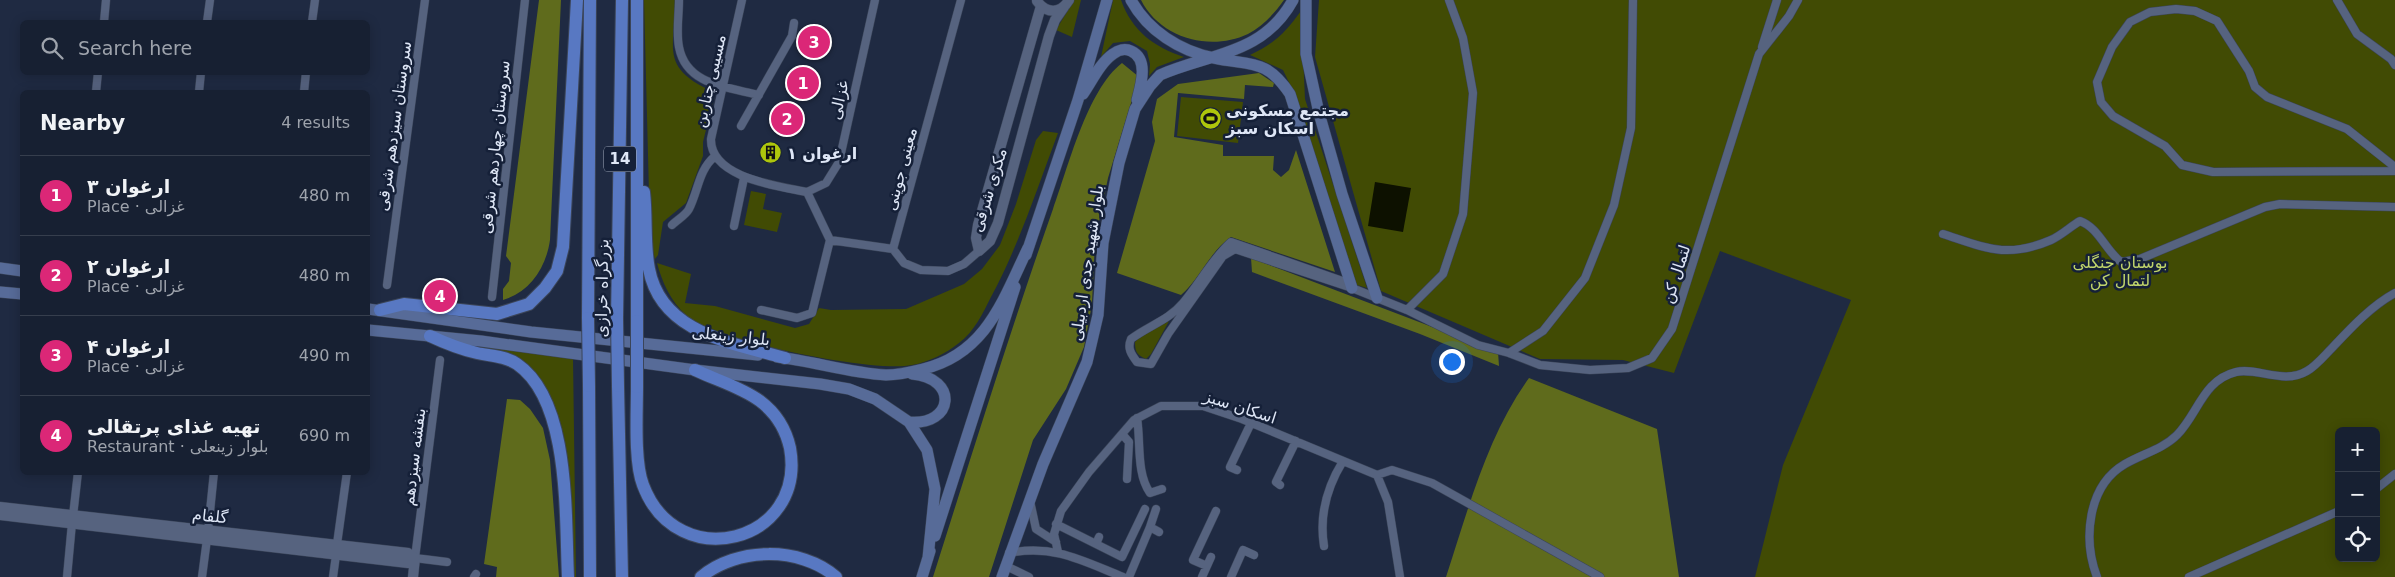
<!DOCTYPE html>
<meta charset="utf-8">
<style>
:root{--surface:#172032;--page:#242d3e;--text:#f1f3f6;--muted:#9ea3ac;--line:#363e4d;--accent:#db2777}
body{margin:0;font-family:"DejaVu Sans","Noto Sans Arabic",sans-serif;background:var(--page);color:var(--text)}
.controls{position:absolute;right:15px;bottom:15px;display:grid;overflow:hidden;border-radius:8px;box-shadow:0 2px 12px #0003}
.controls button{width:45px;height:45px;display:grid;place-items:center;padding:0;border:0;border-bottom:1px solid var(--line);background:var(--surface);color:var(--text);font:25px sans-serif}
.you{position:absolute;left:1451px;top:361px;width:18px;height:18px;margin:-12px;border:4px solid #fff;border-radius:50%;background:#1a73e8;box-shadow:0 0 0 8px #1a73e833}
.badge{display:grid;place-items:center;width:32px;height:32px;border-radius:50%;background:var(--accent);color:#fff;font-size:16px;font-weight:700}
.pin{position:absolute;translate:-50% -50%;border:2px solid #fff;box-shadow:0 1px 5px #0006}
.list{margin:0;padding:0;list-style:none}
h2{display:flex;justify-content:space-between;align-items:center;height:65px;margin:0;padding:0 20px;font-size:21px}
h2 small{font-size:16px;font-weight:400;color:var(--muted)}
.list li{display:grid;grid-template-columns:32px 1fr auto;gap:15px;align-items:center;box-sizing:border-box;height:80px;padding:0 20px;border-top:1px solid var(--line)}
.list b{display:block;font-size:19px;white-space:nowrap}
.list p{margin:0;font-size:16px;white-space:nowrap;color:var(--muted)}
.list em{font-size:16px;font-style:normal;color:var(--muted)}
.icon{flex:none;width:28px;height:28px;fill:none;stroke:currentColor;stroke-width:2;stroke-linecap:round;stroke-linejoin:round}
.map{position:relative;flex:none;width:2395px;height:577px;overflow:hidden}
.search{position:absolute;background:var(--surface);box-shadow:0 2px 12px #0003;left:20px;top:20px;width:350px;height:55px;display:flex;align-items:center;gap:12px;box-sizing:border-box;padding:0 18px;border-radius:8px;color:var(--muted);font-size:19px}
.panel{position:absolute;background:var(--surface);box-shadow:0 2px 12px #0003;left:20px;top:90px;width:350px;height:385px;border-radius:8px}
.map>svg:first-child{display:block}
.green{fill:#414b04;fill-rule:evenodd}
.forest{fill:#5f6b1c}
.water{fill:#0d1100}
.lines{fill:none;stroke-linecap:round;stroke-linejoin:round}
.minor-casing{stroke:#3b4559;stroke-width:9}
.tertiary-casing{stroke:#3b4559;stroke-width:11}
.secondary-casing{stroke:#3b4559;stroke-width:12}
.trunk-casing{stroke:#3b4559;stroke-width:14}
.minor{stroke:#56637f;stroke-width:8}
.tertiary{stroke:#56637f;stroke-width:10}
.secondary{stroke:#576b98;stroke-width:11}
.trunk{stroke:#5878c2;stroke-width:12}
.trunk-bridge-casing{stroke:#3b4559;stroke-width:14;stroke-linecap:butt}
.trunk-bridge{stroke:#5878c2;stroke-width:12}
.labels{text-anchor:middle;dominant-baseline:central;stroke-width:5;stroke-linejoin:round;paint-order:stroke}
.shield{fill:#152038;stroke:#a2abbd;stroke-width:1}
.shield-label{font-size:15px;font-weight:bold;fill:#dee6f6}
.street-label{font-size:16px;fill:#dee6f6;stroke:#152038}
.poi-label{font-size:16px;font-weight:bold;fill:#dee6f6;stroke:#152038;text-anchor:start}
.park-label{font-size:16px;fill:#c0d46b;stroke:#152038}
</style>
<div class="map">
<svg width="2395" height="577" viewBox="0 0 2395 577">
<rect width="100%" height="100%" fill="#1f2a42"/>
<path class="green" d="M644,0H675C675,52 659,67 715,93L703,142V156L686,203L663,222L658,255L655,259L651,243L649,194Z
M1074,0H1081L1072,37L1056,30Z
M1113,0H1121C1132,31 1154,47 1184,57L1157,67L1149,76L1150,64L1147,51L1130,41L1113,43L1101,57Z
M1319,0H2395V577H1755L1783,465L1851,300L1720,251L1674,373L1623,360L1540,359L1381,291L1315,57ZM2339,431H2376V558H2339Z
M1301,11L1305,99L1367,288L1357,285L1298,101L1283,70L1250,55C1275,43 1285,33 1301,11Z
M1181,97L1243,102L1238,143L1177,136Z
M1043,131L1058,133C1037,189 1019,245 991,297C983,313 974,332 959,343C945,354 929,362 912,365C873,373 715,341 686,315C671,302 662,282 657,263L691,274L685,303L715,306L795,328L809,324L819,308L831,310L906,309L964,284L982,269L1000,245L1016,204L1036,140Z
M751,191L766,194L763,209L782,213L777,232L744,225Z
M1169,321L1151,354L1146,359C1137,355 1135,352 1135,342L1142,335Z
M478,346L573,358L576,577H573L566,461L564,437L559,419L552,402L498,351Z"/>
<path class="forest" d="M539,0H561L550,240C546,268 530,292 503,300V289L509,281L511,263L506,256Z
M1141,0H1284C1274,14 1263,26 1248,34C1210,52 1160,38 1141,0Z
M1122,63L1139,77L1108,178L1095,241L1092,304L1084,347L1066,389L1033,440L989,577H933C972,454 1010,331 1053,209C1068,168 1087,90 1122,63Z
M1259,73L1274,83L1273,87L1245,85L1244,99L1178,93L1174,137L1223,145V156H1274L1273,170L1281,177L1289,170L1296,150L1335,272L1231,237C1209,252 1201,278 1181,295L1117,273L1155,141L1152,122L1157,99L1178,84Z
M1251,258L1498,352L1499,366L1420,334L1252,272Z
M1529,378L1657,429L1679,577H1446C1468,510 1487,436 1529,378Z
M507,399L520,400L530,409L543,428L550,460L559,577H496L497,567L484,564Z"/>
<path class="water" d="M1375,182L1411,188L1403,232L1368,226Z"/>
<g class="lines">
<defs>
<path id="minor" d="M679,0C679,15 676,32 679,47C686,85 727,87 759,95
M742,0L711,139C710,178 778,186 807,192
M961,0L893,249L904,263L921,270L948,271L964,264L979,251
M2337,0L2357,34L2391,59L2395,65
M104,22L106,0
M207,22L210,0
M312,22L315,0
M1762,47L1777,0
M96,92L98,72
M199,92L201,72
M304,92L306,72
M741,126L792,36L794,23
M2395,167L2347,129L2267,97L2255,87L2249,71L2217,21L2195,11L2176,9L2150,12L2130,22L2112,47L2097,82L2101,102L2113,116L2165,146L2182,165L2213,172L2395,171
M807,192L826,183L839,162L875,0
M672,225C677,220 686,215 689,209C699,189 698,171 715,156
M734,226L744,178
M1943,234C1986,248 2007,259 2051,240C2062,235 2071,226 2080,221C2099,228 2105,250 2121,262L2140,259L2265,207L2280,204L2395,207
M830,240L893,249
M1351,284L1231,242C1212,259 1200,283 1183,303C1169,320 1148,326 1131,339C1127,348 1131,354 1137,362L1151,364L1168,334L1223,256L1235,249L1352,288L1407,310L1478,345L1509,353L1540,365L1590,370L1628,368L1652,358L1672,329L1759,54L1789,16L1798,0
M387,285L425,0
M492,297L525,0
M761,310L797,318L812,313L830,240L807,192
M1407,310L1443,274L1463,214L1473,93L1463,38L1449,0
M1509,353L1543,331L1585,278L1614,205L1631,128L1633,0
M440,360L415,558L447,562
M1137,418C1141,442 1136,473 1150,493L1162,489
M1122,434L1129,442L1127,479
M1237,470L1230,467L1251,423
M1377,475L1392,470L1432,483L1600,577
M1280,485L1276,482L1296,441
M2376,489L2395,474
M1030,501L1036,529L1056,542
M73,516L78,472
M1056,524L1096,544L1099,537
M1150,527L1156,509
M208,531L214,472
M337,544L347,472
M1096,544L1122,557L1145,509
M1324,546C1319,515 1327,487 1343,461
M1058,552L1054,534L1061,511L1089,472L1134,420L1161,406H1203L1242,419L1377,475L1388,502L1400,577
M1009,553C1054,544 1083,561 1123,577
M1006,566L1029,577
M1207,566L1193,560L1216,511
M67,577L72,523
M202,577L207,539
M333,577L336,555
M474,577L476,574
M1129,577L1150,527L1159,532
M1202,577L1211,557
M1231,577L1243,550L1254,555
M2097,577C2083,540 2087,486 2125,464C2142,454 2163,449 2177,435C2198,414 2203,380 2236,372C2257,367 2284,385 2307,371C2316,366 2324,356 2332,348C2350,329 2371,306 2395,293
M2189,577L2339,511"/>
<path id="tertiary" d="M1037,1C1046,14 1061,14 1069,0
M1041,6L978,225L976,238L979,251L990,241L998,223L1049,36L1055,20L1064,7
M0,507L408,553L415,558
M0,515L408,563L415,558
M413,577L415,558"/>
<path id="secondary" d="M1131,0C1148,31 1180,51 1214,58C1251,66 1266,58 1290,94L1352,288
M1306,0V54L1319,113L1342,194L1377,298
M1083,94C1092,81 1100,63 1113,54C1118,50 1125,48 1131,51C1149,59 1141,85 1137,100
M1026,255L1078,100L1107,0
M0,268L22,271
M0,292L22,294
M368,309L531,332L758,355
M368,330L481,341L695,370L820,384L849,389L875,399L909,422L927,450L935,489L928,558
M777,357C813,361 849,373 886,375C899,375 911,372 923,369C986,354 1003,300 1028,248
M909,422C954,426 959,378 912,374
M935,536L1015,287
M922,577L930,551
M1002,577L1043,464L1087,362L1098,315L1103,243L1119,163L1135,109L1150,86L1160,75C1210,53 1263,55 1293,0"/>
<path id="trunk" d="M644,192C647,218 644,245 649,269C661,333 732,343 785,358
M380,310L404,304L497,314L529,304L545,288L557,271L563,247L577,0
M588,318L590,0
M617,319L622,0
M637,321V0
M430,336C445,343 460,349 477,353C491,356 505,356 517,364C571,401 565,518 568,577
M589,386L590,577
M618,386L622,577
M637,387C637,413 634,462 643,485C677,576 807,543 790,448C786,430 776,413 760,401C741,387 716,380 695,370
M701,577C737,547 800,546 836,577"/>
</defs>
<use href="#minor" class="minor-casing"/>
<use href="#tertiary" class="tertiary-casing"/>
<use href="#secondary" class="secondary-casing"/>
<use href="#trunk" class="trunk-casing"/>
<use href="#minor" class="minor"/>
<use href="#tertiary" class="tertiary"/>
<use href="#secondary" class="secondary"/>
<use href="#trunk" class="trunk"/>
<defs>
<path id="trunk-bridge" d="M588,318L589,386
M617,319L618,386
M637,387V321"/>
</defs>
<use href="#trunk-bridge" class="trunk-bridge-casing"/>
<use href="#trunk-bridge" class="trunk-bridge"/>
</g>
<defs>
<symbol id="stadium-disc" viewBox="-11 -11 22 22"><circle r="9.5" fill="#aec60c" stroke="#152038"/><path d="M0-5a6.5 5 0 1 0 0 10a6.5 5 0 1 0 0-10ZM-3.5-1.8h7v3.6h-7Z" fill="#111"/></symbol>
<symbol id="building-disc" viewBox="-11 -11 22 22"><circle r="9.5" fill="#aec60c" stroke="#152038"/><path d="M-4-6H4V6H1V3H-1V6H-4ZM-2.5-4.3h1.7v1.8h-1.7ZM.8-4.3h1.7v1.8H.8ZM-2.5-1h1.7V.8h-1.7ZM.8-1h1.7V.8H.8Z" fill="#111"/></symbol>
</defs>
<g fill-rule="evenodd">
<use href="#stadium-disc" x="1198" y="106" width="25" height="25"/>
<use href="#building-disc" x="758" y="140" width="25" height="25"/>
</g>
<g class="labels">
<rect class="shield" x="604" y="146.5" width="32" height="25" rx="4"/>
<g class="shield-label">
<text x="620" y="159">14</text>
</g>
<g class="street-label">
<text transform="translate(710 81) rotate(-77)">مسیبی چناربن</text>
<text transform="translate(839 100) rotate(-77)">غزالی</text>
<text transform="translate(394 126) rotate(-82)">سروستان سیزدهم شرقی</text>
<text transform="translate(495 147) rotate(-84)">سروستان چهاردهم شرقی</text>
<text transform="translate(901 169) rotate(-75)">معینی جوینی</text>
<text transform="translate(989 190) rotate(-73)">مکری شرقی</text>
<text transform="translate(1087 263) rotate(-82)">بلوار شهید جدی اردبیلی</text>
<text transform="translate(1676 274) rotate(-72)">لتمال کن</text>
<text transform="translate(602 288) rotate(-89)">بزرگراه خرازی</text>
<text transform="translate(731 336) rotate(6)">بلوار زینعلی</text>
<text transform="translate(1240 407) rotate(18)">اسکان سبز</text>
<text transform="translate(414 457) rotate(-83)">بنفشه سیزدهم</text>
<text transform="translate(210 516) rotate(6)">گلفام</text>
</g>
<g class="poi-label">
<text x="1226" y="110">مجتمع مسکونی<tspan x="1226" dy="18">اسکان سبز</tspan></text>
<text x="787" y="153">ارغوان ۱</text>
</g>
<g class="park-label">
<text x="2120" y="262">بوستان جنگلی<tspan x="2120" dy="18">لتمال کن</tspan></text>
</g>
</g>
</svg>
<div class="controls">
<button>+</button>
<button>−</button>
<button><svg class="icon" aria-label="locate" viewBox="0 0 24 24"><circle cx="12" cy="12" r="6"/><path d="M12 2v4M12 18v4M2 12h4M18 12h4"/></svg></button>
</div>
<div class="you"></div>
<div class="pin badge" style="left:803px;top:83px">1</div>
<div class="pin badge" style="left:787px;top:119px">2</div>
<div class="pin badge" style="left:814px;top:42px">3</div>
<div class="pin badge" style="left:440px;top:296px">4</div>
<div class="search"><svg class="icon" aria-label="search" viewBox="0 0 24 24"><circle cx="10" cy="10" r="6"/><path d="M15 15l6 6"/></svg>Search here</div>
<section class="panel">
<h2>Nearby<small>4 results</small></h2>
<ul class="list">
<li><span class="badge">1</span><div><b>ارغوان ۳</b><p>Place · غزالی</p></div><em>480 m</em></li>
<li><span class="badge">2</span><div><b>ارغوان ۲</b><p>Place · غزالی</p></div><em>480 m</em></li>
<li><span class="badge">3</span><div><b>ارغوان ۴</b><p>Place · غزالی</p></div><em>490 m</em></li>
<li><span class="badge">4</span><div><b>تهیه غذای پرتقالی</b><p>Restaurant · بلوار زینعلی</p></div><em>690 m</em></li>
</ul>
</section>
</div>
